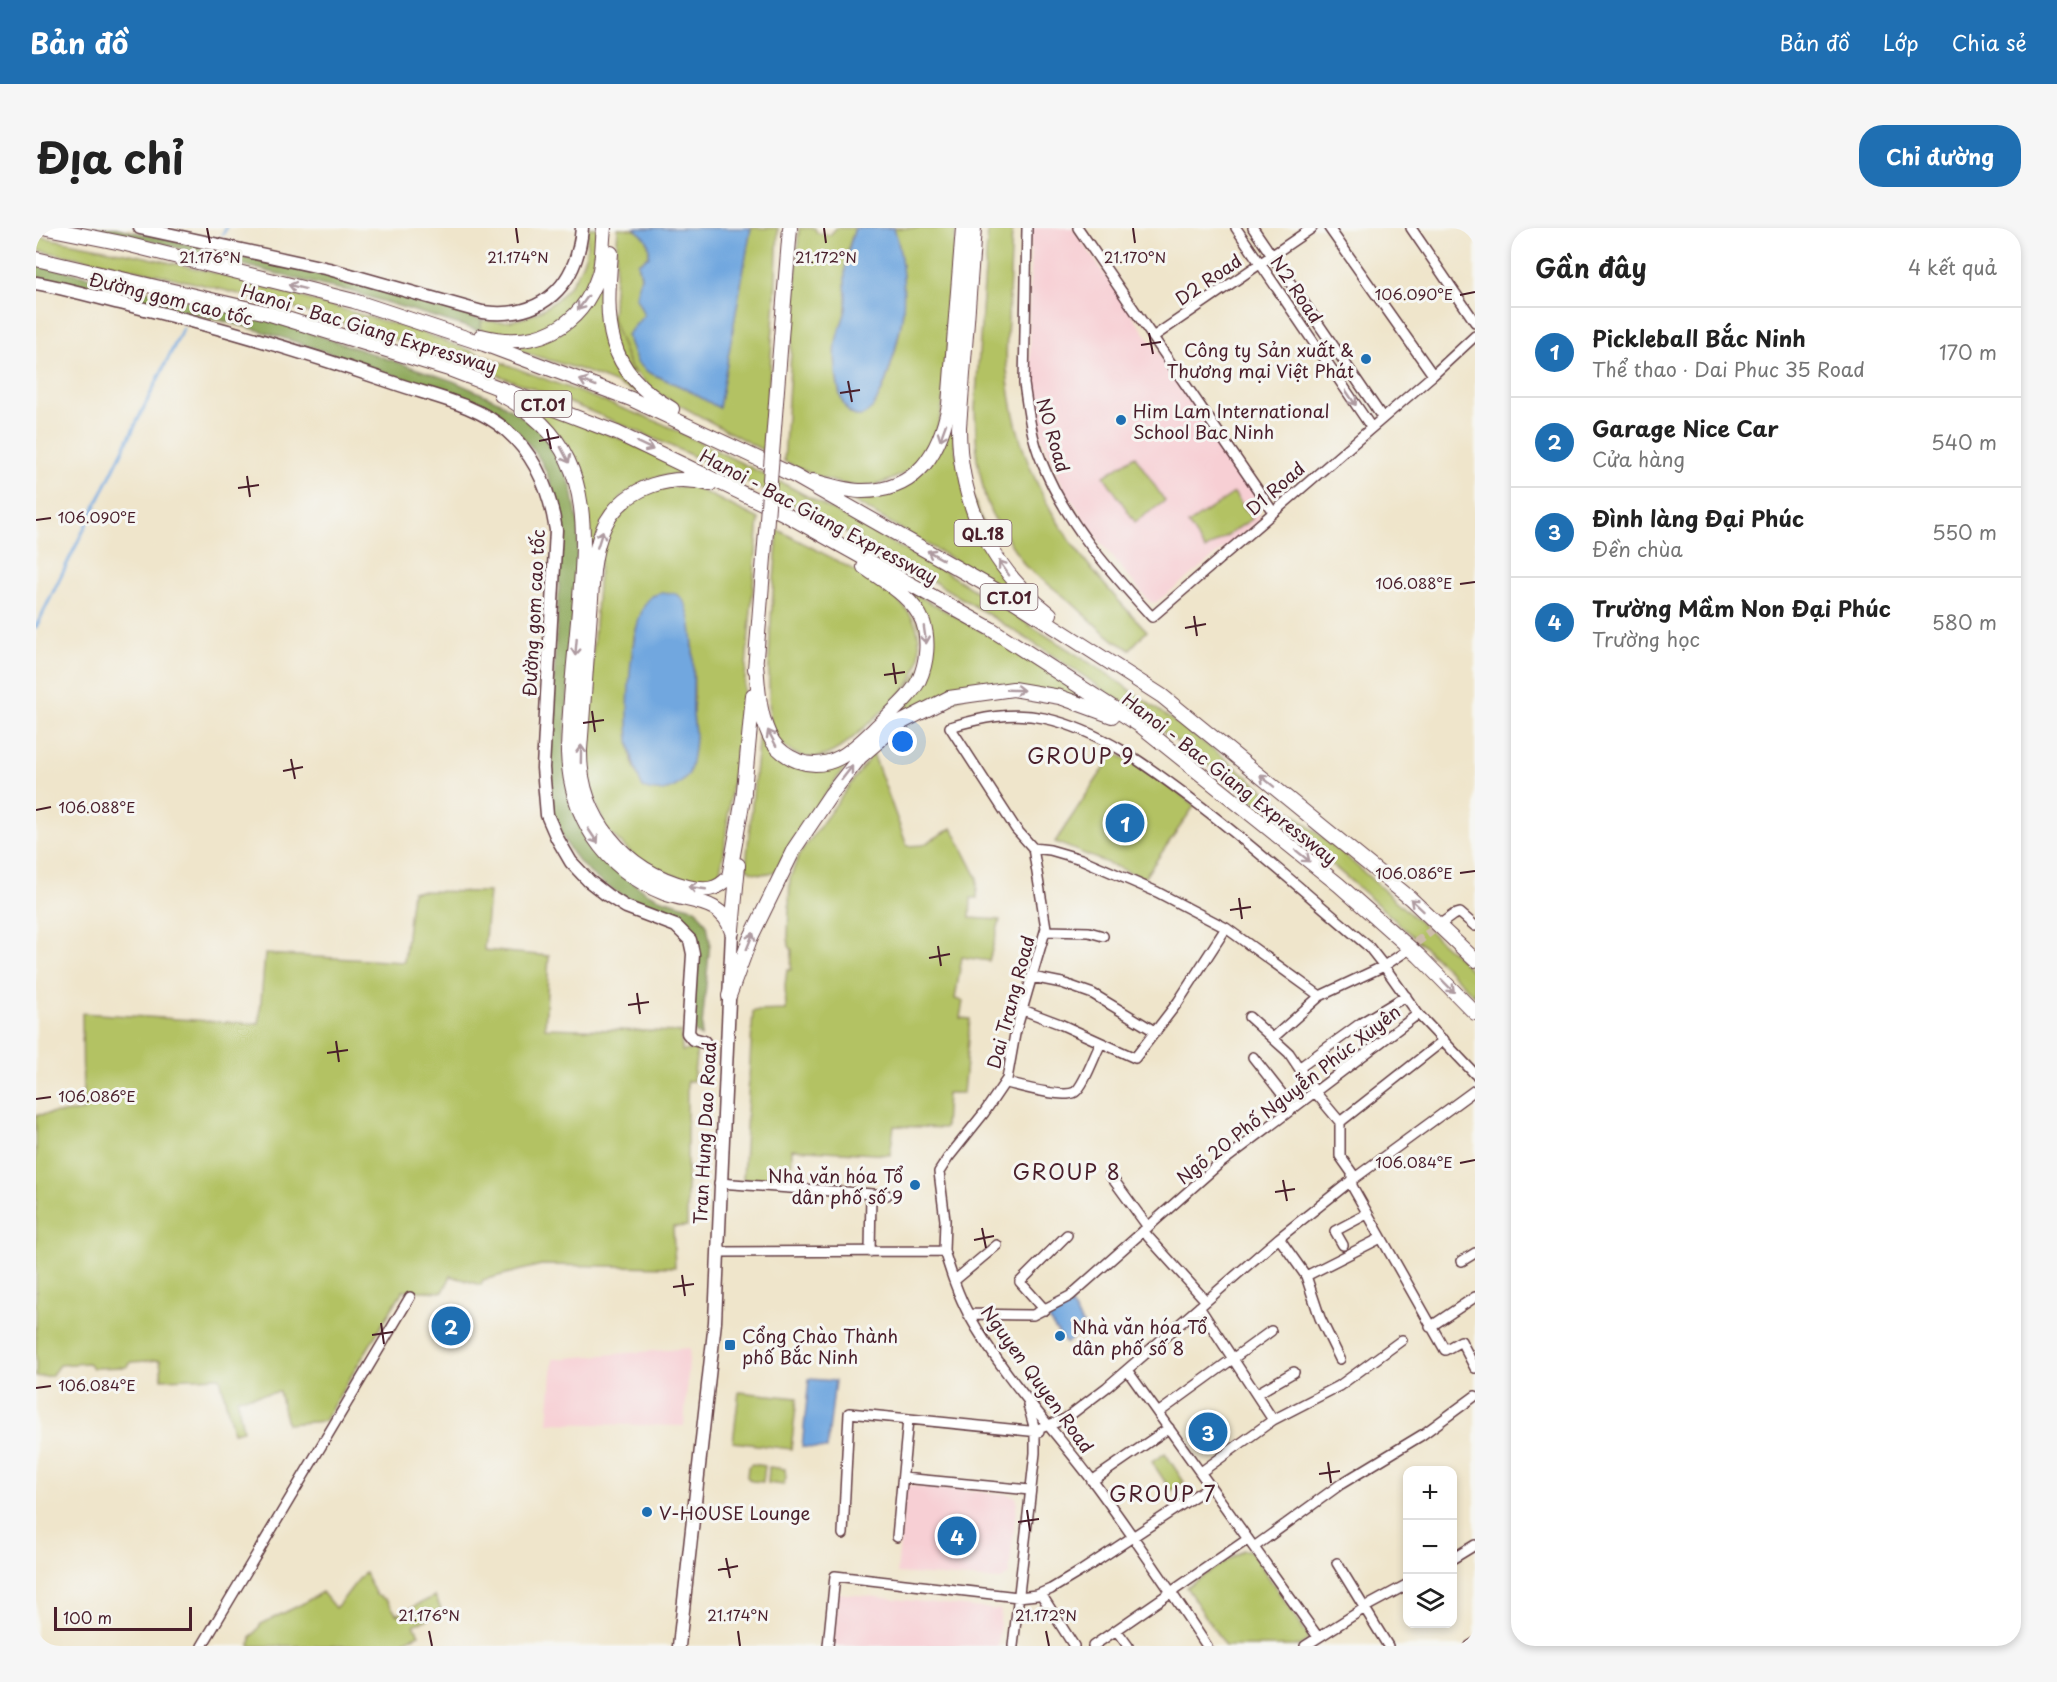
<!DOCTYPE html>
<html lang="vi">
<meta charset="utf-8">
<style>
:root{--surface:#fff;--page:#f6f6f6;--text:#222;--muted:#767676;--line:#e0e0e0;--accent:#1f6fb2}
body{margin:0;font-family:"Playpen Sans",sans-serif;background:var(--page);color:var(--text)}
.controls{position:absolute;right:18px;bottom:18px;display:grid;overflow:hidden;border-radius:12px;box-shadow:0 3px 9px #0003}
.controls button{width:54px;height:54px;display:grid;place-items:center;padding:0;border:0;border-bottom:2px solid var(--line);background:var(--surface);color:var(--text);font:30px sans-serif}
.scale{position:absolute;left:18px;bottom:15px;width:138px;box-sizing:border-box;padding-left:6px;border:3px solid #4a1f2b;border-top:0;font-size:16px;line-height:21px;white-space:nowrap;color:#4a1f2b;-webkit-text-stroke:4px #f6f6f2;paint-order:stroke}
.you{position:absolute;left:867px;top:514px;width:21px;height:21px;margin:-15px;border:4px solid #fff;border-radius:50%;background:#1a73e8;box-shadow:0 0 0 9px #1a73e833}
.badge{display:grid;place-items:center;width:39px;height:39px;border-radius:50%;background:var(--accent);color:#fff;font-size:20px;font-weight:700}
.pin{position:absolute;translate:-50% -50%;border:3px solid #fff;box-shadow:0 2px 6px #0006}
.list{margin:0;padding:0;list-style:none}
h2{display:flex;justify-content:space-between;align-items:center;height:78px;margin:0;padding:0 24px;font-size:26px}
h2 small{font-size:20px;font-weight:400;color:var(--muted)}
.list li{display:grid;grid-template-columns:39px 1fr auto;gap:18px;align-items:center;box-sizing:border-box;height:90px;padding:0 24px;border-top:2px solid var(--line)}
.list b{display:block;font-size:22px;white-space:nowrap}
.list p{margin:0;font-size:20px;white-space:nowrap;color:var(--muted)}
.list em{font-size:20px;font-style:normal;color:var(--muted)}
.icon{flex:none;width:33px;height:33px;fill:none;stroke:currentColor;stroke-width:2;stroke-linecap:round;stroke-linejoin:round}
.map{position:relative;flex:none;width:1439px;height:1418px;overflow:hidden;border-radius:24px}
header{display:flex;align-items:center;gap:36px;box-sizing:border-box;height:84px;padding:0 30px;background:var(--accent);color:#fff}
header strong{font-size:28px}
nav{display:flex;gap:33px;margin-inline-start:auto;font-size:21px}
.intro{display:flex;align-items:center;justify-content:space-between;box-sizing:border-box;height:144px;padding:0 36px}
h1{margin:0;font-size:42px}
.button{padding:15px 27px;border-radius:24px;background:var(--accent);color:#fff;font-size:21px;font-weight:700}
main{display:flex;gap:36px;padding:0 36px}
aside{flex:1;background:var(--surface);border-radius:24px;box-shadow:0 3px 9px #0003}
.map>svg:first-child{display:block}
.built{fill:#f7cfd4}
.green{fill:#b3c264;stroke:#7e7048;stroke-width:1.5;fill-rule:evenodd}
.forest{fill:#8ea85a;stroke:#6c6442;stroke-width:1.5}
.water{fill:#71a7df;stroke:#5e6385;stroke-width:1.5}
.lines{fill:none;stroke-linecap:round;stroke-linejoin:round}
.stream{stroke:#71a7df;stroke-width:3}
.minor-tunnel{stroke:#cebdab;stroke-width:9;stroke-dasharray:9 4.5;stroke-linecap:butt}
.minor-casing{stroke:#633d43;stroke-width:12}
.major-casing{stroke:#633d43;stroke-width:15}
.highway-casing{stroke:#633d43;stroke-width:16}
.minor{stroke:#fff;stroke-width:9}
.major{stroke:#fff;stroke-width:12}
.highway{stroke:#fff;stroke-width:14}
.highway-bridge-casing{stroke:#633d43;stroke-width:16;stroke-linecap:butt}
.highway-bridge{stroke:#fff;stroke-width:14}
.oneway{stroke:#ae9aa0}
.ticks{fill:none;stroke:#4a1f2b;stroke-width:2}
.poi-dot{fill:#1f6fb2;stroke:#f6f6f2;stroke-width:2}
.labels{text-anchor:middle;dominant-baseline:central;stroke-width:6;stroke-linejoin:round;paint-order:stroke}
.shield{fill:#f6f6f2;stroke:#7e6067;stroke-width:1.5}
.shield-label{font-size:16px;font-weight:bold;fill:#4a1f2b}
.street-label{font-size:18px;fill:#4a1f2b;stroke:#f6f6f2}
.poi-label{font-size:18px;fill:#4a1f2b;stroke:#f6f6f2;text-anchor:start}
.quarter-label{font-size:21px;letter-spacing:1.5px;fill:#4a1f2b;stroke:#f6f6f2}
.ticks-label{font-size:15px;text-anchor:middle;fill:#4a1f2b;stroke:#f6f6f2;stroke-width:6;stroke-linejoin:round;paint-order:stroke}
</style>
<header>
<strong>Bản đồ</strong>
<nav><a>Bản đồ</a><a>Lớp</a><a>Chia sẻ</a></nav>
</header>
<div class="intro"><h1>Địa chỉ</h1><a class="button">Chỉ đường</a></div>
<main>
<div class="map">
<svg width="1439" height="1418" viewBox="0 0 1439 1418">
<rect width="100%" height="100%" fill="#f6f6f2"/>
<filter id="ink" filterUnits="userSpaceOnUse"><feTurbulence type="fractalNoise" baseFrequency=".0167" numOctaves="2"/><feDisplacementMap in="SourceGraphic" scale="12" xChannelSelector="R" yChannelSelector="G"/><feConvolveMatrix kernelMatrix="1 2 1 2 8 2 1 2 1" color-interpolation-filters="sRGB"/></filter>
<filter id="wash" filterUnits="userSpaceOnUse"><feTurbulence type="fractalNoise" baseFrequency=".008" numOctaves="4" result="noise"/><feDisplacementMap in="SourceGraphic" scale="24" xChannelSelector="R" yChannelSelector="G"/><feGaussianBlur stdDeviation="1.35" result="paint"/><feColorMatrix in="noise" values="0 0 0 0 0 0 0 0 0 0 0 0 0 0 0 0 0 1.4 0 .05"/><feComposite in="paint" operator="in"/></filter>
<g filter="url(#wash)">
<rect width="100%" height="100%" fill="#efe5cb"/>
<path class="built" d="M995,0H1037L1222,270L1224,279L1223,293L1121,374L1116,375L1111,371L1063,313L1028,261L1006,210L997,174L995,152L993,91Z
M654,1120L648,1198L512,1195L517,1131Z
M869,1257L971,1266L980,1269L981,1273L973,1346L965,1352L861,1345Z
M802,1365L965,1382L962,1418H797Z"/>
<path class="green" d="M552,0H562C559,40 550,85 508,101C501,103 493,108 486,108C472,108 457,104 444,103L446,92C492,101 535,71 549,28C552,20 551,9 552,0Z
M582,0C603,0 614,5 613,28L602,35L605,48L600,69L608,86L606,92L591,107L601,133L612,144L648,160L683,179L715,0H742L739,72L728,223L621,165L594,139L576,91Z
M763,0H779L781,5L794,7L800,0H819C816,10 811,20 810,31C809,47 812,65 810,81C808,93 801,104 800,116C798,132 800,190 824,188C847,186 866,102 867,82C868,56 866,24 858,0H920C917,44 915,89 911,133C908,162 908,197 892,222C877,244 848,260 821,258C795,256 771,244 748,233Z
M952,0H976C975,31 973,61 972,92C971,108 969,126 971,142C981,253 1036,326 1111,403L1094,421L1079,413L1063,400L1035,374L989,338L956,287L949,269L941,231L939,181Z
M0,8L105,28L188,47L385,104L625,195L756,260L911,345L1073,447L1182,525L1312,630L1423,730L1439,746V768C1050,384 539,116 0,22Z
M567,42L568,71L605,166L546,142L473,120L490,117L524,105Z
M489,174L587,212L659,245L628,248L610,252L585,269L550,364L540,235L529,214Z
M913,202H919V222L967,348L986,372L807,267L858,263Z
M1099,228L1129,273L1099,294L1068,248Z
M656,258L723,291L706,484L695,560L688,623L684,643L680,649L668,654L659,655L607,636L570,601L548,542L565,318L581,283L618,260ZM646,371L650,380L657,416L658,466L657,485L659,507L653,546L607,560L596,533L592,491L598,408L607,381Z
M1198,265L1216,291L1169,322L1152,296Z
M742,302C776,320 861,359 877,391C885,406 886,428 879,444C872,462 855,475 841,488C818,508 790,543 756,524C748,520 739,510 736,501C732,491 734,475 733,465C732,410 738,356 742,302Z
M868,360L980,422L1053,471L948,460L843,503L895,426Z
M724,495L750,534L818,527L759,609L740,643C730,647 715,648 710,638Z
M837,525L871,618L887,617L916,600L941,649V670H935L934,690L964,692L953,733L926,729L919,771L927,773L924,790L934,791L927,865H911L909,900L858,898L854,927L756,921L755,955L707,951L717,783L750,782L749,757L751,742H755L756,722L753,718L752,708L754,650L763,627Z
M1078,525L1102,537L1159,577L1108,650L1019,614Z
M376,663L453,664L448,722L513,728L509,800L645,804L646,823L661,821L657,853H651V998L637,999L639,1039L505,1037L447,1052L445,1057L415,1048L407,1064L367,1062L288,1193L251,1196L243,1164L201,1170L207,1202L197,1204L184,1149L126,1151L124,1132L96,1134L90,1139L57,1140L52,1135L23,1137L15,1148L0,1149V887L47,883L46,785L223,796L229,726L368,734Z
M703,1164L761,1170L755,1221L697,1214Z
M1129,1225L1148,1254L1135,1263L1116,1234Z
M716,1236L729,1238L727,1254L715,1253L711,1249L712,1239Z
M733,1239L749,1241L750,1250L747,1257L732,1255Z
M1207,1322H1213L1217,1326L1271,1406L1272,1412L1263,1418H1189L1150,1359Z
M329,1345L340,1367L351,1372L361,1387L399,1368L405,1381L392,1388V1391L378,1397L383,1406L368,1413V1418H214L215,1410L225,1396L266,1376L286,1364L299,1380C311,1369 316,1356 329,1345Z"/>
<path class="forest" d="M42,0H80L290,47L371,68L446,92L444,103L313,63L288,58L111,12Z
M0,36L242,94L417,153L462,173L500,198L518,221L527,238L536,261L543,300L528,526L588,648L610,664L623,670L660,681L671,697L674,714L665,809L659,804L655,794L657,708C645,689 627,685 608,677C551,654 521,621 512,559L525,320C523,281 517,240 488,211C454,175 400,162 355,146C310,131 266,115 221,102C148,82 74,65 0,49Z"/>
<path class="water" d="M598,0H715L683,180L648,160L612,144L601,134L591,107L608,87L600,69L605,48L602,35L613,28C614,10 610,11 598,0Z
M819,0H858C866,24 869,56 867,82C865,102 847,186 824,188C800,190 798,132 800,116C801,104 808,93 810,81C811,72 809,63 809,54C808,35 813,17 819,0Z
M625,365C633,365 641,364 646,371C662,392 656,458 657,484C657,492 659,500 659,507C659,515 656,541 652,547C641,562 624,567 607,560C600,545 595,529 593,512C590,484 593,385 616,368C619,367 622,366 625,365Z
M1032,1072L1049,1100L1030,1116L1009,1087Z
M773,1151L799,1153L791,1221L766,1219Z"/>
<g class="lines">
<path class="stream" d="M187,6L190,0
M0,399L147,100"/>
</g>
</g>
<g filter="url(#ink)">
<g class="lines">
<path class="minor-tunnel" d="M1369,723L1406,695"/>
<defs>
<path id="minor" d="M991,0L988,156C992,182 995,208 1005,232C1029,294 1072,341 1116,389L1397,147L1439,108
M1042,0L1237,284
M1200,0L1335,199
M1217,0L1346,189
M1293,0L1397,147
M1375,0L1439,94
M1117,109L1276,0
M1406,695L1417,687L1424,685L1439,698
M1009,703L1053,704L1067,708
M1369,724L1348,738L1333,719C1275,670 1219,619 1158,573C1112,538 1066,503 1008,490C976,483 944,490 914,499L980,601L997,620L1014,622L1045,631L1121,664L1190,700L1284,768L1348,738L1382,786L1439,846
M996,749L1026,755L1057,766L1120,804
M987,782L1024,796L1099,830L1142,774L1190,700
M1213,789L1253,825L1279,864L1304,894V928L1316,945V958L1409,1122L1425,1113L1439,1140
M1237,810L1284,768
M1217,829L1257,880
M1263,840L1325,795L1370,768
M970,855C984,858 1027,871 1039,864C1048,858 1059,826 1065,815
M1304,894L1408,812
M1074,947L1112,999
M683,955L851,967
M1107,1003L1170,1073
M1243,1010L1270,1048L1284,1090L1304,1131
M1307,1017L1299,1003L1331,986
M908,1023L909,992L903,944L912,930L948,885L971,851L979,806L1010,700L997,620
M682,1024L908,1023C915,1045 922,1067 933,1087C966,1147 1015,1198 1056,1252C1096,1306 1134,1362 1171,1418
M834,1024L835,966
M1426,1033L1439,1025
M1270,1048L1345,1010
M918,1053L961,1017
M1163,1079L1237,1192
M1009,1082L984,1054L1031,1007
M932,1086L997,1087L1034,1068L1182,937L1382,786
M1394,1099L1439,1069
M1091,1142L1282,1409
M1220,1166L1258,1144
M1122,1185L1235,1103
M999,1202L1029,1191L1071,1159L1243,1010L1316,952L1439,862
M1165,1244L1237,1192L1303,1158L1366,1112
M867,1250L994,1262
M1056,1253L1133,1200
M807,1306L813,1185L1003,1204
M861,1309L872,1191
M1218,1319L1305,1256L1386,1207L1439,1168
M1416,1331L1439,1317
M1301,1335L1352,1418
M1005,1366L1038,1418
M1081,1403L1092,1418
M166,1418L374,1069
M792,1418L799,1348L982,1369L1001,1367L1015,1361L1045,1343L1174,1258
M977,1418L999,1225V1202L992,1177
M1057,1418L1212,1311
M1269,1418L1335,1376L1372,1356
M1434,1418L1439,1415"/>
<path id="major" d="M104,0L293,41L446,84C506,92 541,58 546,0
M0,55C28,60 56,68 84,75C177,97 268,124 358,155C395,168 441,176 471,203C501,229 514,264 520,302L507,540L511,587L521,610L535,634L553,653L571,667L590,679L640,698L654,712L657,726L652,805L657,811L668,814
M643,1418L679,1094L696,704"/>
<path id="highway" d="M11,0L86,15L318,73L448,116L595,171L759,248L972,369L1126,468L1374,670L1439,732
M938,0L923,199C923,274 954,340 1014,386
M575,25C569,95 568,142 636,181
M0,31L231,85L413,141L581,205L747,285L955,401L1105,498L1303,657L1383,728L1439,785
M445,108C498,122 545,101 563,46C567,32 566,15 568,0
M745,110L754,0
M465,167C481,174 494,185 506,196C557,246 548,318 543,382C539,429 533,477 532,524C534,587 567,641 628,665C654,675 686,670 696,704
M777,253C793,257 810,263 827,263C881,263 904,225 913,177L927,0
M674,256C636,245 592,258 571,293C562,309 559,326 557,343L544,522C543,589 588,643 652,659C668,663 681,663 693,649L708,565
M720,435C722,461 723,491 737,514C743,523 752,529 762,533C799,546 823,515 847,493C859,481 875,468 883,452C891,435 893,412 887,394C877,369 849,354 828,339
M719,441L723,394
M707,573L717,467
M696,701L702,637
M693,768L714,711L758,621L795,566L824,529L864,495L913,470L977,461L1024,469L1076,488"/>
</defs>
<use href="#minor" class="minor-casing"/>
<use href="#major" class="major-casing"/>
<use href="#highway" class="highway-casing"/>
<use href="#minor" class="minor"/>
<use href="#major" class="major"/>
<use href="#highway" class="highway"/>
<defs>
<path id="highway-bridge" d="M723,394L745,110"/>
</defs>
<use href="#highway-bridge" class="highway-bridge-casing"/>
<use href="#highway-bridge" class="highway-bridge"/>
</g>
<defs><path id="oneway-shaft" d="M-6 0H5M1.5-3L5.5 0L1.5 3" fill="none" stroke-width="1.6" stroke-linecap="round" stroke-linejoin="round" transform="scale(1.5)"/></defs>
<g class="oneway">
<use href="#oneway-shaft" transform="translate(261 59) rotate(-166)"/>
<use href="#oneway-shaft" transform="translate(547 75) rotate(126)"/>
<use href="#oneway-shaft" transform="translate(552 155) rotate(-160)"/>
<use href="#oneway-shaft" transform="translate(1315 170) rotate(56)"/>
<use href="#oneway-shaft" transform="translate(907 204) rotate(110)"/>
<use href="#oneway-shaft" transform="translate(609 218) rotate(25)"/>
<use href="#oneway-shaft" transform="translate(529 227) rotate(62)"/>
<use href="#oneway-shaft" transform="translate(564 311) rotate(-72)"/>
<use href="#oneway-shaft" transform="translate(899 327) rotate(-151)"/>
<use href="#oneway-shaft" transform="translate(968 340) rotate(-125)"/>
<use href="#oneway-shaft" transform="translate(889 407) rotate(82)"/>
<use href="#oneway-shaft" transform="translate(540 419) rotate(95)"/>
<use href="#oneway-shaft" transform="translate(979 462) rotate(2)"/>
<use href="#oneway-shaft" transform="translate(736 510) rotate(-118)"/>
<use href="#oneway-shaft" transform="translate(545 526) rotate(-89)"/>
<use href="#oneway-shaft" transform="translate(811 545) rotate(-52)"/>
<use href="#oneway-shaft" transform="translate(1231 553) rotate(-141)"/>
<use href="#oneway-shaft" transform="translate(557 608) rotate(56)"/>
<use href="#oneway-shaft" transform="translate(1267 628) rotate(39)"/>
<use href="#oneway-shaft" transform="translate(661 660) rotate(-172)"/>
<use href="#oneway-shaft" transform="translate(1381 677) rotate(-137)"/>
<use href="#oneway-shaft" transform="translate(714 713) rotate(-68)"/>
<use href="#oneway-shaft" transform="translate(1412 758) rotate(45)"/>
</g>
</g>
<path class="ticks" d="M171,0L174,15M480,0L482,15M788,0L790,15M1097,0L1099,15M1424,67L1439,64M1113,105L1117,126M1105,117L1125,114M812,153L816,174M804,165L824,162M511,201L515,221M503,213L523,209M211,248L214,269M202,260L223,257M0,292L15,290M1424,356L1439,354M1158,388L1161,408M1149,400L1170,396M857,435L860,456M848,447L869,444M556,483L559,504M547,495L568,492M255,531L259,551M247,543L267,539M0,582L15,579M1424,645L1439,643M1203,670L1206,691M1194,682L1215,679M902,718L905,738M893,730L914,726M601,765L604,786M592,777L613,774M300,813L303,834M291,825L312,822M0,871L15,869M1424,935L1439,932M1247,952L1251,973M1239,964L1259,961M946,1000L950,1020M938,1012L958,1008M646,1047L649,1068M637,1059L658,1056M345,1095L348,1116M336,1107L357,1104M0,1160L15,1158M1292,1234L1295,1255M1283,1246L1304,1243M991,1282L994,1303M982,1294L1003,1291M690,1330L694,1350M682,1342L702,1338M393,1403L396,1418M702,1403L704,1418M1010,1403L1013,1418"/>
<g class="poi-dot">
<circle cx="1330" cy="131" r="6"/>
<circle cx="1085" cy="192" r="6"/>
<circle cx="879" cy="957" r="6"/>
<circle cx="1024" cy="1108" r="6"/>
<rect x="688" y="1111" width="12" height="12" rx="3"/>
<circle cx="611" cy="1284" r="6"/>
</g>
<g class="labels">
<g class="shield">
<rect x="478.5" y="163" width="57" height="26" rx="4.5"/>
<rect x="918.5" y="292" width="57" height="26" rx="4.5"/>
<rect x="944.5" y="356" width="57" height="26" rx="4.5"/>
</g>
<g class="shield-label">
<text x="507" y="176">CT.01</text>
<text x="947" y="305">QL.18</text>
<text x="973" y="369">CT.01</text>
</g>
<g class="street-label">
<text transform="translate(1172 51) rotate(-34)">D2 Road</text>
<text transform="translate(1261 61) rotate(56)">N2 Road</text>
<text transform="translate(135 70) rotate(14)">Đường gom cao tốc</text>
<text transform="translate(333 100) rotate(17)">Hanoi - Bac Giang Expressway</text>
<text transform="translate(1018 207) rotate(74)">N0 Road</text>
<text transform="translate(1239 260) rotate(-41)">D1 Road</text>
<text transform="translate(783 288) rotate(28)">Hanoi - Bac Giang Expressway</text>
<text transform="translate(497 385) rotate(-87)">Đường gom cao tốc</text>
<text transform="translate(1194 550) rotate(38)">Hanoi - Bac Giang Expressway</text>
<text transform="translate(974 774) rotate(-75)">Dai Trang Road</text>
<text transform="translate(1252 866) rotate(-38)">Ngõ 20 Phố Nguyễn Phúc Xuyên</text>
<text transform="translate(668 905) rotate(-87)">Tran Hung Dao Road</text>
<text transform="translate(1002 1151) rotate(54)">Nguyen Quyen Road</text>
</g>
<g class="poi-label">
<text x="1318" y="121" text-anchor="end">Công ty Sản xuất &amp;<tspan x="1318" dy="21">Thương mại Việt Phát</tspan></text>
<text x="1097" y="182">Him Lam International<tspan x="1097" dy="21">School Bac Ninh</tspan></text>
<text x="867" y="947" text-anchor="end">Nhà văn hóa Tổ<tspan x="867" dy="21">dân phố số 9</tspan></text>
<text x="1036" y="1098">Nhà văn hóa Tổ<tspan x="1036" dy="21">dân phố số 8</tspan></text>
<text x="706" y="1107">Cổng Chào Thành<tspan x="706" dy="21">phố Bắc Ninh</tspan></text>
<text x="623" y="1284">V-HOUSE Lounge</text>
</g>
<g class="quarter-label">
<text x="1045" y="527">GROUP 9</text>
<text x="1031" y="943">GROUP 8</text>
<text x="1127" y="1265">GROUP 7</text>
</g>
</g>
<g class="ticks-label">
<text x="174" y="35">21.176°N</text>
<text x="482" y="35">21.174°N</text>
<text x="790" y="35">21.172°N</text>
<text x="1099" y="35">21.170°N</text>
<text x="1378" y="72">106.090°E</text>
<text x="61" y="295">106.090°E</text>
<text x="1378" y="361">106.088°E</text>
<text x="61" y="585">106.088°E</text>
<text x="1378" y="651">106.086°E</text>
<text x="61" y="874">106.086°E</text>
<text x="1378" y="940">106.084°E</text>
<text x="61" y="1163">106.084°E</text>
<text x="393" y="1393">21.176°N</text>
<text x="702" y="1393">21.174°N</text>
<text x="1010" y="1393">21.172°N</text>
</g>
</svg>
<div class="controls">
<button>+</button>
<button>−</button>
<button><svg class="icon" aria-label="layers" viewBox="0 0 24 24"><path d="M12 4l9 5-9 5-9-5zM3 14l9 5 9-5"/></svg></button>
</div>
<div class="scale">100 m</div>
<div class="you"></div>
<div class="pin badge" style="left:1089px;top:595px">1</div>
<div class="pin badge" style="left:415px;top:1098px">2</div>
<div class="pin badge" style="left:1172px;top:1204px">3</div>
<div class="pin badge" style="left:921px;top:1308px">4</div>
</div>
<aside>
<h2>Gần đây<small>4 kết quả</small></h2>
<ul class="list">
<li><span class="badge">1</span><div><b>Pickleball Bắc Ninh</b><p>Thể thao · Dai Phuc 35 Road</p></div><em>170 m</em></li>
<li><span class="badge">2</span><div><b>Garage Nice Car</b><p>Cửa hàng</p></div><em>540 m</em></li>
<li><span class="badge">3</span><div><b>Đình làng Đại Phúc</b><p>Đền chùa</p></div><em>550 m</em></li>
<li><span class="badge">4</span><div><b>Trường Mầm Non Đại Phúc</b><p>Trường học</p></div><em>580 m</em></li>
</ul>
</aside>
</main>
